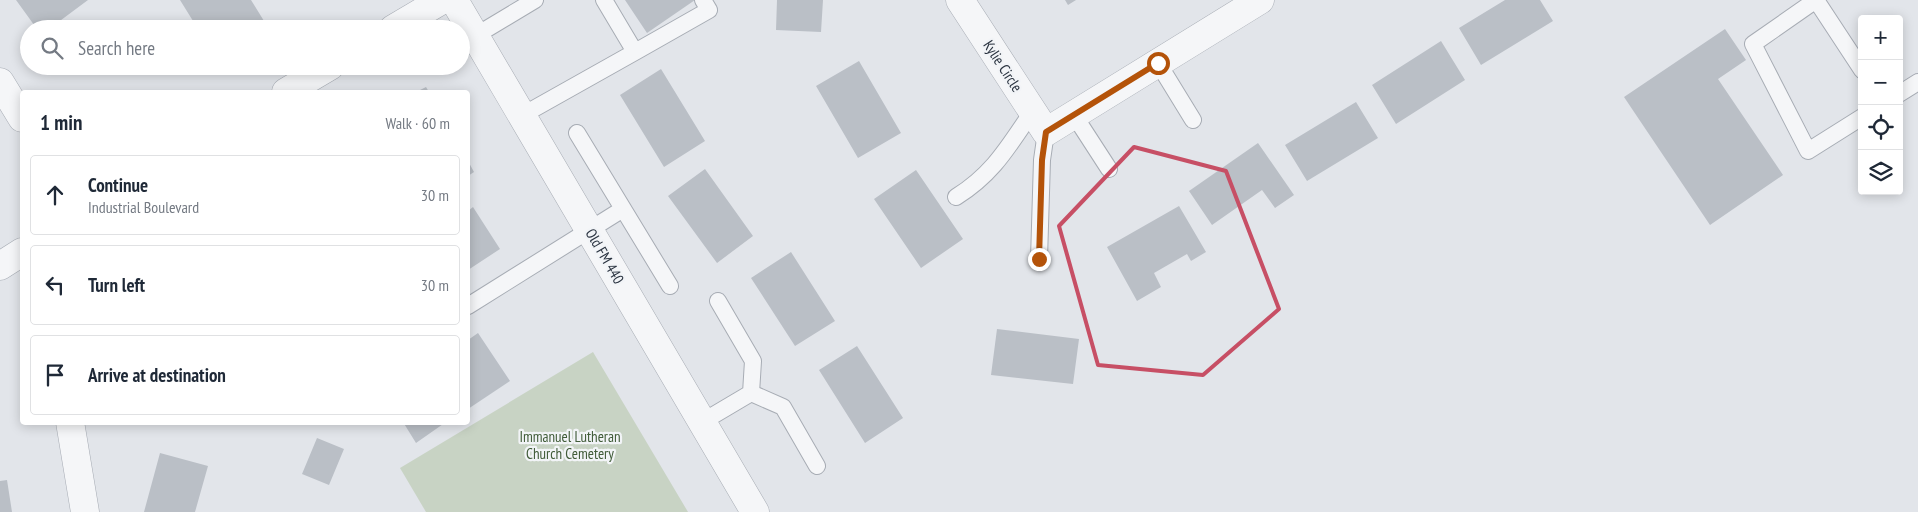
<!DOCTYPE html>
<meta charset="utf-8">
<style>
:root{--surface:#fff;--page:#f6f6f7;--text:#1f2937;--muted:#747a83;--line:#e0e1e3}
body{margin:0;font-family:"PT Sans Narrow",sans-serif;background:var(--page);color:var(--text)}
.controls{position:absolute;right:15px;top:15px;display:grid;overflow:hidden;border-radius:5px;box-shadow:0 2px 12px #0003}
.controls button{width:45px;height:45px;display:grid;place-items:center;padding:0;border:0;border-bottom:1px solid var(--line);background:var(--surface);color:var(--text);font:25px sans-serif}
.stop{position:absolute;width:15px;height:15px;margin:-11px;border:4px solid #b45309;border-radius:50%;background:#fff}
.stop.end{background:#b45309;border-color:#fff;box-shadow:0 1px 5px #0008}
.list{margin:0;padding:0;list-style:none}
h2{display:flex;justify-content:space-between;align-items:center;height:65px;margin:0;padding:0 20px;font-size:21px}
h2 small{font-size:16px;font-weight:400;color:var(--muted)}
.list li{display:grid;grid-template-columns:32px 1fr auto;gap:15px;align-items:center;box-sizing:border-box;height:80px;margin:0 10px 10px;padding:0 10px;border:1px solid var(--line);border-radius:5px}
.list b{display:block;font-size:19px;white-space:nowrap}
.list p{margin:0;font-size:16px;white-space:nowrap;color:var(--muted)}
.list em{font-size:16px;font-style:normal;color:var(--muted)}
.icon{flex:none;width:28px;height:28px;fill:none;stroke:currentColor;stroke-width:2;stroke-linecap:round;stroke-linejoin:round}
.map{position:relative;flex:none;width:1918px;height:512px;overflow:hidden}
.search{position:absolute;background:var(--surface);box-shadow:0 2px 12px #0003;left:20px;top:20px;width:450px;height:55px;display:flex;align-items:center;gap:12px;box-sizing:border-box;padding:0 18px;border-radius:28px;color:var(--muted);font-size:19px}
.panel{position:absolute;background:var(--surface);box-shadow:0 2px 12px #0003;left:20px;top:90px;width:450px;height:335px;border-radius:5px}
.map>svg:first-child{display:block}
.green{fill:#c8d3c4}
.building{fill:#babfc6}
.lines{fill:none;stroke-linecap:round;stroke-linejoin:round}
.service-casing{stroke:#a7acb4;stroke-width:18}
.minor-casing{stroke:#a7acb4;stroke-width:29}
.tertiary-casing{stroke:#a7acb4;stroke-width:29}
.service{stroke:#f5f6f8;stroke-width:16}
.minor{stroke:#f5f6f8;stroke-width:28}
.tertiary{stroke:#f5f6f8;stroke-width:28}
.route{stroke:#b45309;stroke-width:6}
.marked{fill:none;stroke:#c74f65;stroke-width:4;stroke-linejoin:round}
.labels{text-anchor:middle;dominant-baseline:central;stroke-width:4.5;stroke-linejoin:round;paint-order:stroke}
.street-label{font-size:15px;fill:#2b3441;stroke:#f2f4f7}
.park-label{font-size:15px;fill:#415c39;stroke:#f2f4f7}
</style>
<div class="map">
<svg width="1918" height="512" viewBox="0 0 1918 512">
<rect width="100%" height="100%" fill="#e2e5ea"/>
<path class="green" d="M593,352L688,512H426L400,468Z"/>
<path class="building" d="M16,0H88L49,29H37Z
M180,0H251L264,21L252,29H198Z
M625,0H695L647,33Z
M777,0H823L821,32L776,30Z
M1065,0H1076L1068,5Z
M1505,0H1540L1553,21L1481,65L1459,28Z
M1725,29L1746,60L1718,79L1783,175L1710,225L1624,97Z
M1441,41L1465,80L1396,124L1372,85Z
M859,61L901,133L858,158L816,86Z
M661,69L705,141L664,167L620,95Z
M426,87L429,92H416Z
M1356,102L1378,138L1307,181L1285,145Z
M1258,143L1294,195L1275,208L1262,190L1212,225L1189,191Z
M468,161L474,172L468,176Z
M705,169L753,236L717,263L668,196Z
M916,170L963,239L921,268L874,199Z
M1179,206L1206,252L1191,261L1187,254L1154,273L1161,287L1137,301L1107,247Z
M473,207L500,249L468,270V211Z
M791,252L835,321L795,346L751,278Z
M997,329L1079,339L1073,384L991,375Z
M478,333L510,381L468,409V340Z
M857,346L903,418L865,443L819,370Z
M403,422H446L416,443Z
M317,438L344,449L329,485L302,474Z
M160,453L208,466L195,512H144Z
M7,480L12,512H0V481Z"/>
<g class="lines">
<defs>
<path id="service" d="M475,36L535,0
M635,52L709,10L703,0
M1158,63L1193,120
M1862,70L1816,0L1753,44L1808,151L1862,117
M1899,94L1918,82
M1074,115L1109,169
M521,116L635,52L604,0
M577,133L670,286
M956,197C993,174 1008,147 1032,112
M1039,259L1042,160L1046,132
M468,306L623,209
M751,393L783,407L817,466
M702,422L751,393L753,361L718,301"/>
<path id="minor" d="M960,0L1046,132L1260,0
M393,29L442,0
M0,82L22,118
M286,92L330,66
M0,266L22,252
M70,422L85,512"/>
<path id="tertiary" d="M454,0L755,512"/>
</defs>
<use href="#service" class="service-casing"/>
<use href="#minor" class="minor-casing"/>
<use href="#tertiary" class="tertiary-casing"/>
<use href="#service" class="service"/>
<use href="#minor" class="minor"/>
<use href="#tertiary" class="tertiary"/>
</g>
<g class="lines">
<path class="route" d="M1039,259L1042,160L1046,132L1158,63"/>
</g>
<path class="marked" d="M1134,147L1226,171L1279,309L1203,375L1098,365L1059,226Z"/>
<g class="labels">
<g class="street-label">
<text transform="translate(1003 66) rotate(57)">Kylie Circle</text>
<text transform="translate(605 256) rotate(60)">Old FM 440</text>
</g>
<g class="park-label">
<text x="570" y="436">Immanuel Lutheran<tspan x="570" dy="17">Church Cemetery</tspan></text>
</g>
</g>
</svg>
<div class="controls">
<button>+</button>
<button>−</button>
<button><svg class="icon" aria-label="locate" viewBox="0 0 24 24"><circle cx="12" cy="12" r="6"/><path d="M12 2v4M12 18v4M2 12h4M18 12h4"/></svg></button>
<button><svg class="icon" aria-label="layers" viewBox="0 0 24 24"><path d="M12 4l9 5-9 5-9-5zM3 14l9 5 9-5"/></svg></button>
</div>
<div class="stop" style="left:1158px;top:63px"></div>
<div class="stop end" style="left:1039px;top:259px"></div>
<div class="search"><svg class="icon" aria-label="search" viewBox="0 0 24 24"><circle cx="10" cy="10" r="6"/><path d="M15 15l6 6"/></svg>Search here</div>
<section class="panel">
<h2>1 min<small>Walk · 60 m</small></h2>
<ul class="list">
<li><svg class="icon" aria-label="ahead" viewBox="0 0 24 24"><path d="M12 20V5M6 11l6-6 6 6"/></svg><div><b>Continue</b><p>Industrial Boulevard</p></div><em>30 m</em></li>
<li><svg class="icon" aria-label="left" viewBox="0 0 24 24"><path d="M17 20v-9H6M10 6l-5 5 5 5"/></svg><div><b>Turn left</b></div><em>30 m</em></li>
<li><svg class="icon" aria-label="arrive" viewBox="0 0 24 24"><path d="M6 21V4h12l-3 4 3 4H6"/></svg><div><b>Arrive at destination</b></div></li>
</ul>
</section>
</div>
